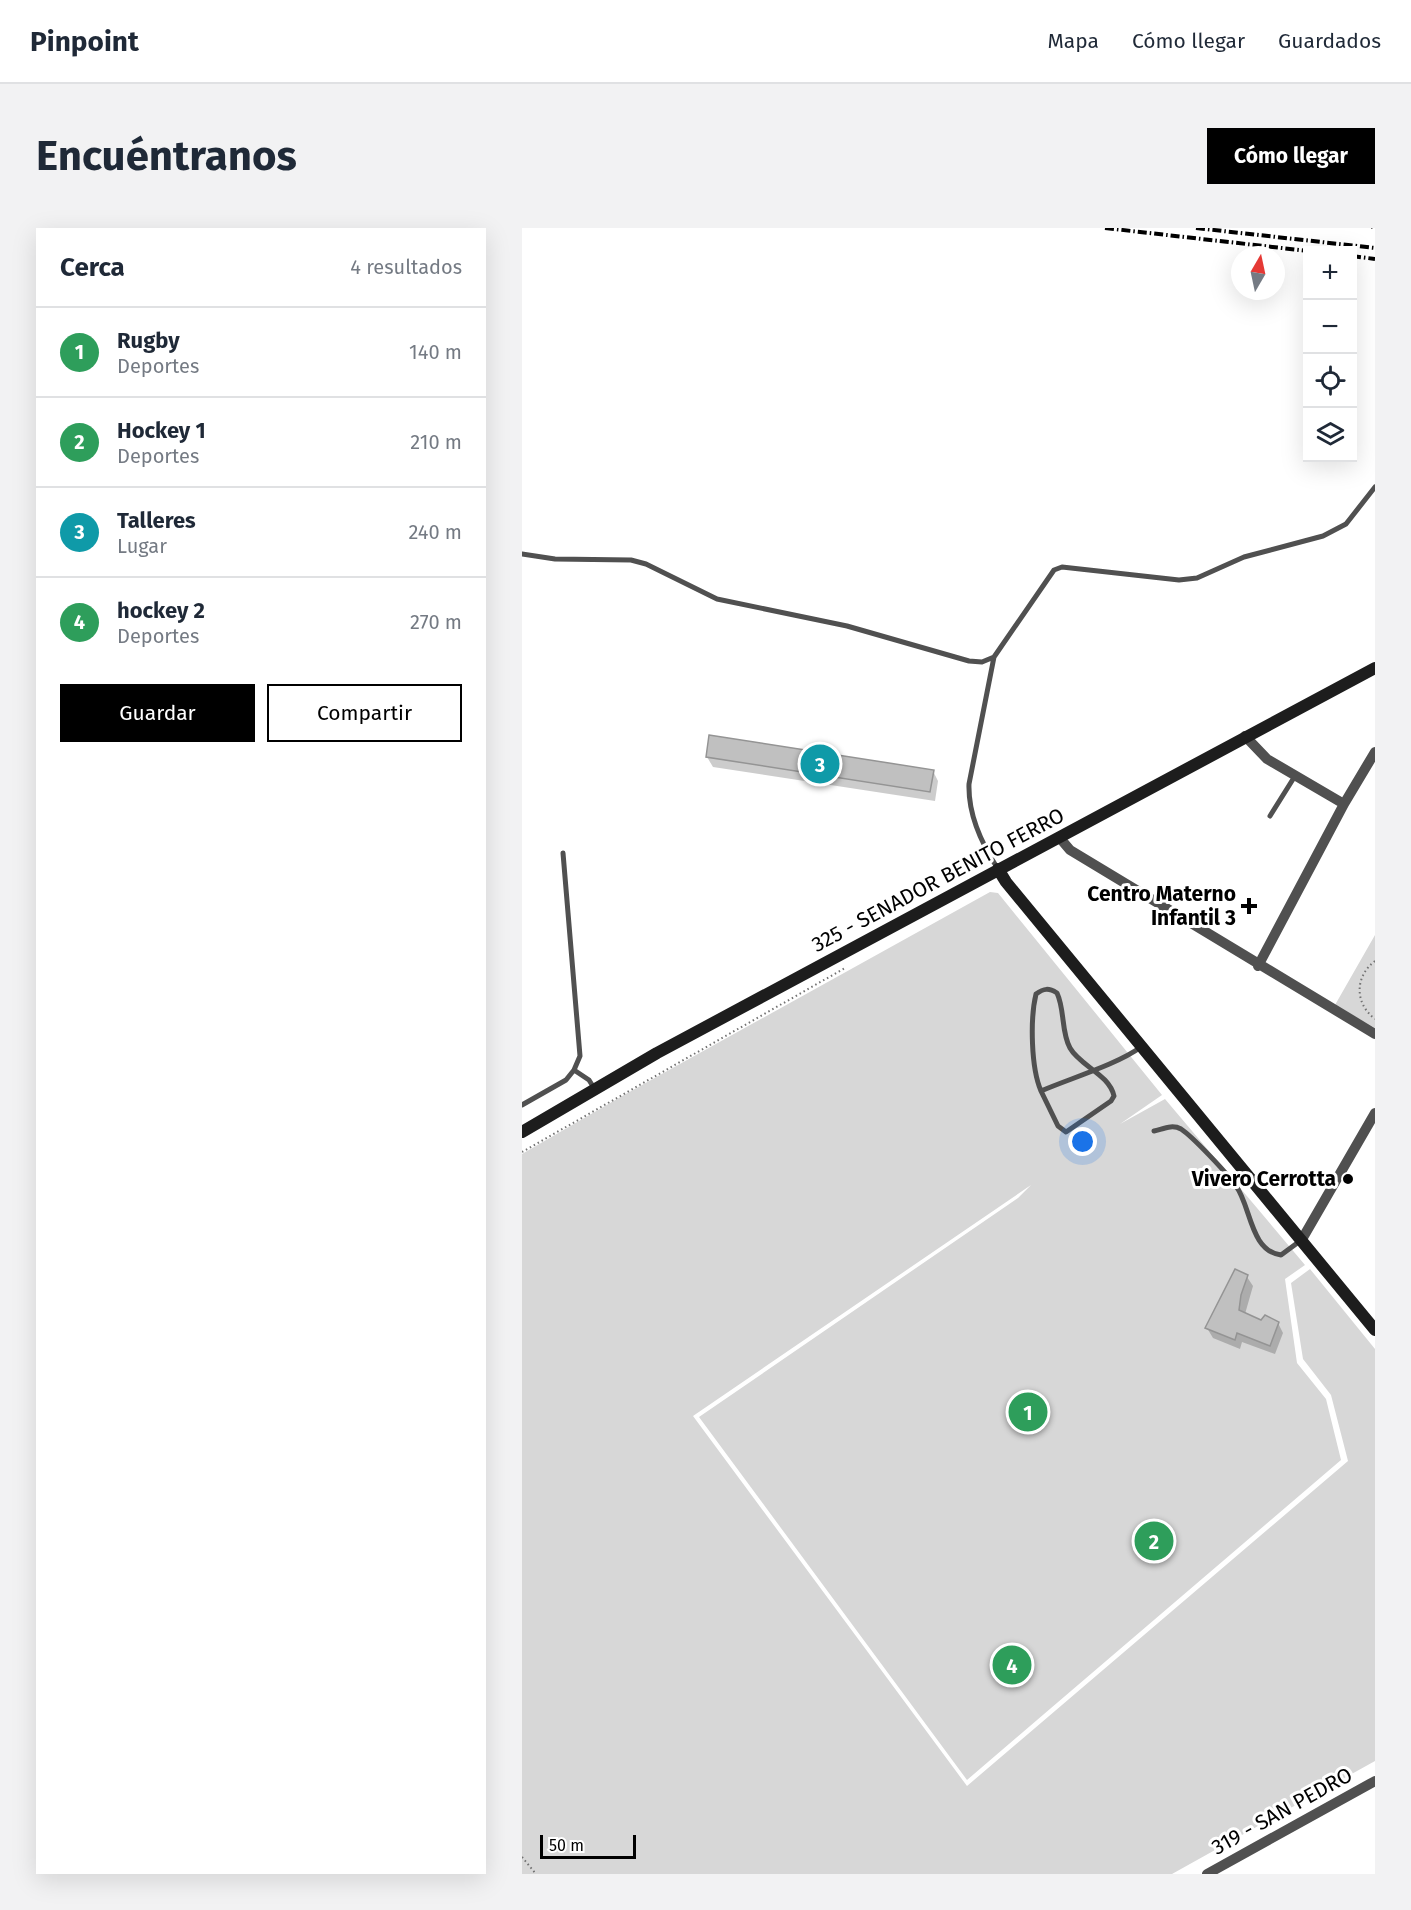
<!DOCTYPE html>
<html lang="es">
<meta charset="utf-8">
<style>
:root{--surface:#fff;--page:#f2f2f3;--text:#1f2937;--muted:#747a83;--line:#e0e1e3;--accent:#000}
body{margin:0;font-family:"Fira Sans",sans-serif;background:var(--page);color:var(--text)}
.controls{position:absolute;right:18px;top:18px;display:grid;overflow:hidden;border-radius:0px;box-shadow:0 6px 24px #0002}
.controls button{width:54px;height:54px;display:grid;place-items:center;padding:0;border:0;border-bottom:2px solid var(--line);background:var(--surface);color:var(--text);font:30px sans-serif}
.compass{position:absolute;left:709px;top:18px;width:54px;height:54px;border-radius:50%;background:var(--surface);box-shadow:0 6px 24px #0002;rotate:9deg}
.scale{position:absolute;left:18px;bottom:15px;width:96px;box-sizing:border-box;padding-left:6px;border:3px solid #000;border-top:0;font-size:16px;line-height:21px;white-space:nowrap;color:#000;-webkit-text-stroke:4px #fff;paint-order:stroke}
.you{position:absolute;left:561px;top:914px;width:21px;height:21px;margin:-15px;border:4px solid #fff;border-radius:50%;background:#1a73e8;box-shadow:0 0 0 9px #1a73e833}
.badge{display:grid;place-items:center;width:39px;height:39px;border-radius:50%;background:var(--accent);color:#fff;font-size:20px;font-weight:700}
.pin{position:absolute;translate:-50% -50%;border:3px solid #fff;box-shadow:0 2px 6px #0006}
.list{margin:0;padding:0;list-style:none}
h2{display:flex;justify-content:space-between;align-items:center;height:78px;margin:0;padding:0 24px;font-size:26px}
h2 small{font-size:20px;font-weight:400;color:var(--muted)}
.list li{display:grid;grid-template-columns:39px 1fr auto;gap:18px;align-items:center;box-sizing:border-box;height:90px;padding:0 24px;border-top:2px solid var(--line)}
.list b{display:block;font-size:22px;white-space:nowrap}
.list p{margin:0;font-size:20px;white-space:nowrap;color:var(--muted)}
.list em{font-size:20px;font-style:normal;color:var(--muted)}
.actions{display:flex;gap:12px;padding:18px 24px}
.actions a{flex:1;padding:14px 0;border:2px solid var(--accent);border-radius:0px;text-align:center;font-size:21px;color:var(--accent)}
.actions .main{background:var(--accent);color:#fff}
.icon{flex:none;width:33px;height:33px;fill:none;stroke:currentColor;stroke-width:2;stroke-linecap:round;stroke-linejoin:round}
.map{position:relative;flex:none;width:853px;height:1646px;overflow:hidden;border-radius:0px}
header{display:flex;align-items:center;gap:36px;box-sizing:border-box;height:84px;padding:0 30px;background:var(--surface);border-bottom:2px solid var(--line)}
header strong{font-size:28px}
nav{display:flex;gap:33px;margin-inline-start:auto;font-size:21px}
.intro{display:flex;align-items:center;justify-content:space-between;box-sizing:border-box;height:144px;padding:0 36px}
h1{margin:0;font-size:42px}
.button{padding:15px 27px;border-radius:0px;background:var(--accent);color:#fff;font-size:21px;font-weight:700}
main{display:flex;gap:36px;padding:0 36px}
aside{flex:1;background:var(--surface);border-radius:0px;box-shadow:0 6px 24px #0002}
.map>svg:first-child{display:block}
.green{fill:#d7d7d7}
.shadow{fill:#0003}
.building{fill:#c0c0c0;stroke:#949494;stroke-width:1.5}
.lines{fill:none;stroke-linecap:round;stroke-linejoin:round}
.path{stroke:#727272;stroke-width:2;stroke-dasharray:1.5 3;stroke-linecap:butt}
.lane{stroke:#505050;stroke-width:5}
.street{stroke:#505050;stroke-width:10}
.secondary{stroke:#1d1d1d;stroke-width:12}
.rail{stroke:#000;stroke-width:4;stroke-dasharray:9 3 1.5 3;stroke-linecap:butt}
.poi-dot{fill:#000;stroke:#fff;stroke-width:2}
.labels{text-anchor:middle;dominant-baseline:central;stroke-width:6;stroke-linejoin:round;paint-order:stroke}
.street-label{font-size:21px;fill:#000;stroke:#fff}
.poi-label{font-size:21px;font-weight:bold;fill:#000;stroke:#fff;text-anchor:end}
</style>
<header>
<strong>Pinpoint</strong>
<nav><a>Mapa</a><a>Cómo llegar</a><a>Guardados</a></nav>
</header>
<div class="intro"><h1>Encuéntranos</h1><a class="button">Cómo llegar</a></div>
<main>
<aside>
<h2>Cerca<small>4 resultados</small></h2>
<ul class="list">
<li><span class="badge" style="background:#2e9e5b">1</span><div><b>Rugby</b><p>Deportes</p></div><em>140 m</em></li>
<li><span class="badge" style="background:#2e9e5b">2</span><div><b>Hockey 1</b><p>Deportes</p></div><em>210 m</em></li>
<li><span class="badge" style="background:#0f9aa8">3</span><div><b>Talleres</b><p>Lugar</p></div><em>240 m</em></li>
<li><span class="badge" style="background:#2e9e5b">4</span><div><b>hockey 2</b><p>Deportes</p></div><em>270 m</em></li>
</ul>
<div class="actions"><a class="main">Guardar</a><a>Compartir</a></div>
</aside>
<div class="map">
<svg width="853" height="1646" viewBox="0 0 853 1646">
<rect width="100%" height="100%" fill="#fff"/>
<path class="green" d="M468,664L476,665L640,867L598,896L643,871L783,1037L763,1051L775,1135L804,1171L819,1232L445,1552L177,1189L496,970L509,957L171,1188L445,1558L826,1233L809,1167L781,1131L769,1055L788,1041L853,1121V1533L650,1646H0V926L102,867Z
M853,707V800L813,777Z"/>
<path class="shadow" d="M185,529L411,543L416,553L413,573L191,539Z
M725,1049L731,1058L723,1086L740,1094L756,1095L761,1105L753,1126L720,1114L718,1121L691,1110L685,1100Z"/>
<path class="building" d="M187,507L412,542L408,564L184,529Z
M713,1041L726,1047L719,1067L717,1082L739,1092L743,1087L757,1094L748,1118L715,1105L713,1112L683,1100Z"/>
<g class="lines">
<path class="path" d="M849,0H853
M853,733C833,748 832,775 853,791
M0,924L323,740
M0,1629L14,1646"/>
<path class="lane" d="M0,326L33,331L109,332L124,336L195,371L325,398L447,433L460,434L472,429L532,342L540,339L657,352L675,350L722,329L801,308L824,296L853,259
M472,429L447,556C446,587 459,615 476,641
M748,588L773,548
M41,625L58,828L52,842L67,852L72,860
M519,863L536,898L544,904L589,873L592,868C587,846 558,838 548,820C539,804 543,782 535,765C527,760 522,760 514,766C508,791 509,840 519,863C549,850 594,837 619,819
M0,877L44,852L52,842
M632,903C641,901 650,896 659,901C671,909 705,945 714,958C729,978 728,1023 759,1027L778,1013"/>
<path class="street" d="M723,508L745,531L822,576
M537,609L548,622L853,806
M736,738L822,576L853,524
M779,1013L853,885
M685,1646L853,1553"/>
<path class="secondary" d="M476,641L484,654L853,1102
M0,904L135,825L853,440"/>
<path class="rail" d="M583,0L786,23
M674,0L853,20
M830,28L853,31"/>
</g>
<g class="poi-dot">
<path d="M724 669h6v6h6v6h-6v6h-6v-6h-6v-6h6z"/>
<circle cx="826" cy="951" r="6"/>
</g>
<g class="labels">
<g class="street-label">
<text transform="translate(416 652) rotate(-28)">325 - SENADOR BENITO FERRO</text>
<text transform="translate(760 1583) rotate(-29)">319 - SAN PEDRO</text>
</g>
<g class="poi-label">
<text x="714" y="666">Centro Materno<tspan x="714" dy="24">Infantil 3</tspan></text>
<text x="814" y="951">Vivero Cerrotta</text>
</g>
</g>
</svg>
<div class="controls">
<button>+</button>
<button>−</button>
<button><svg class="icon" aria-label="locate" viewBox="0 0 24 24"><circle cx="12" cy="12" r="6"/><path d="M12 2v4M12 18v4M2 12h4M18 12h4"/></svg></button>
<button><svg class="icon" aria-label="layers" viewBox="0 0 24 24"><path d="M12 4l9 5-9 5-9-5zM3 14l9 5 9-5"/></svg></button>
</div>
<svg class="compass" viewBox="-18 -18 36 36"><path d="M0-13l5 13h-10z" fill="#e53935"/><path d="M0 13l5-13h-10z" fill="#747a83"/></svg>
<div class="scale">50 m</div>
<div class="you"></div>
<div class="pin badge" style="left:506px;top:1184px;background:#2e9e5b">1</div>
<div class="pin badge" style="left:632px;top:1313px;background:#2e9e5b">2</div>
<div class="pin badge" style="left:298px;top:536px;background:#0f9aa8">3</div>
<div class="pin badge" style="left:490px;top:1437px;background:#2e9e5b">4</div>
</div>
</main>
